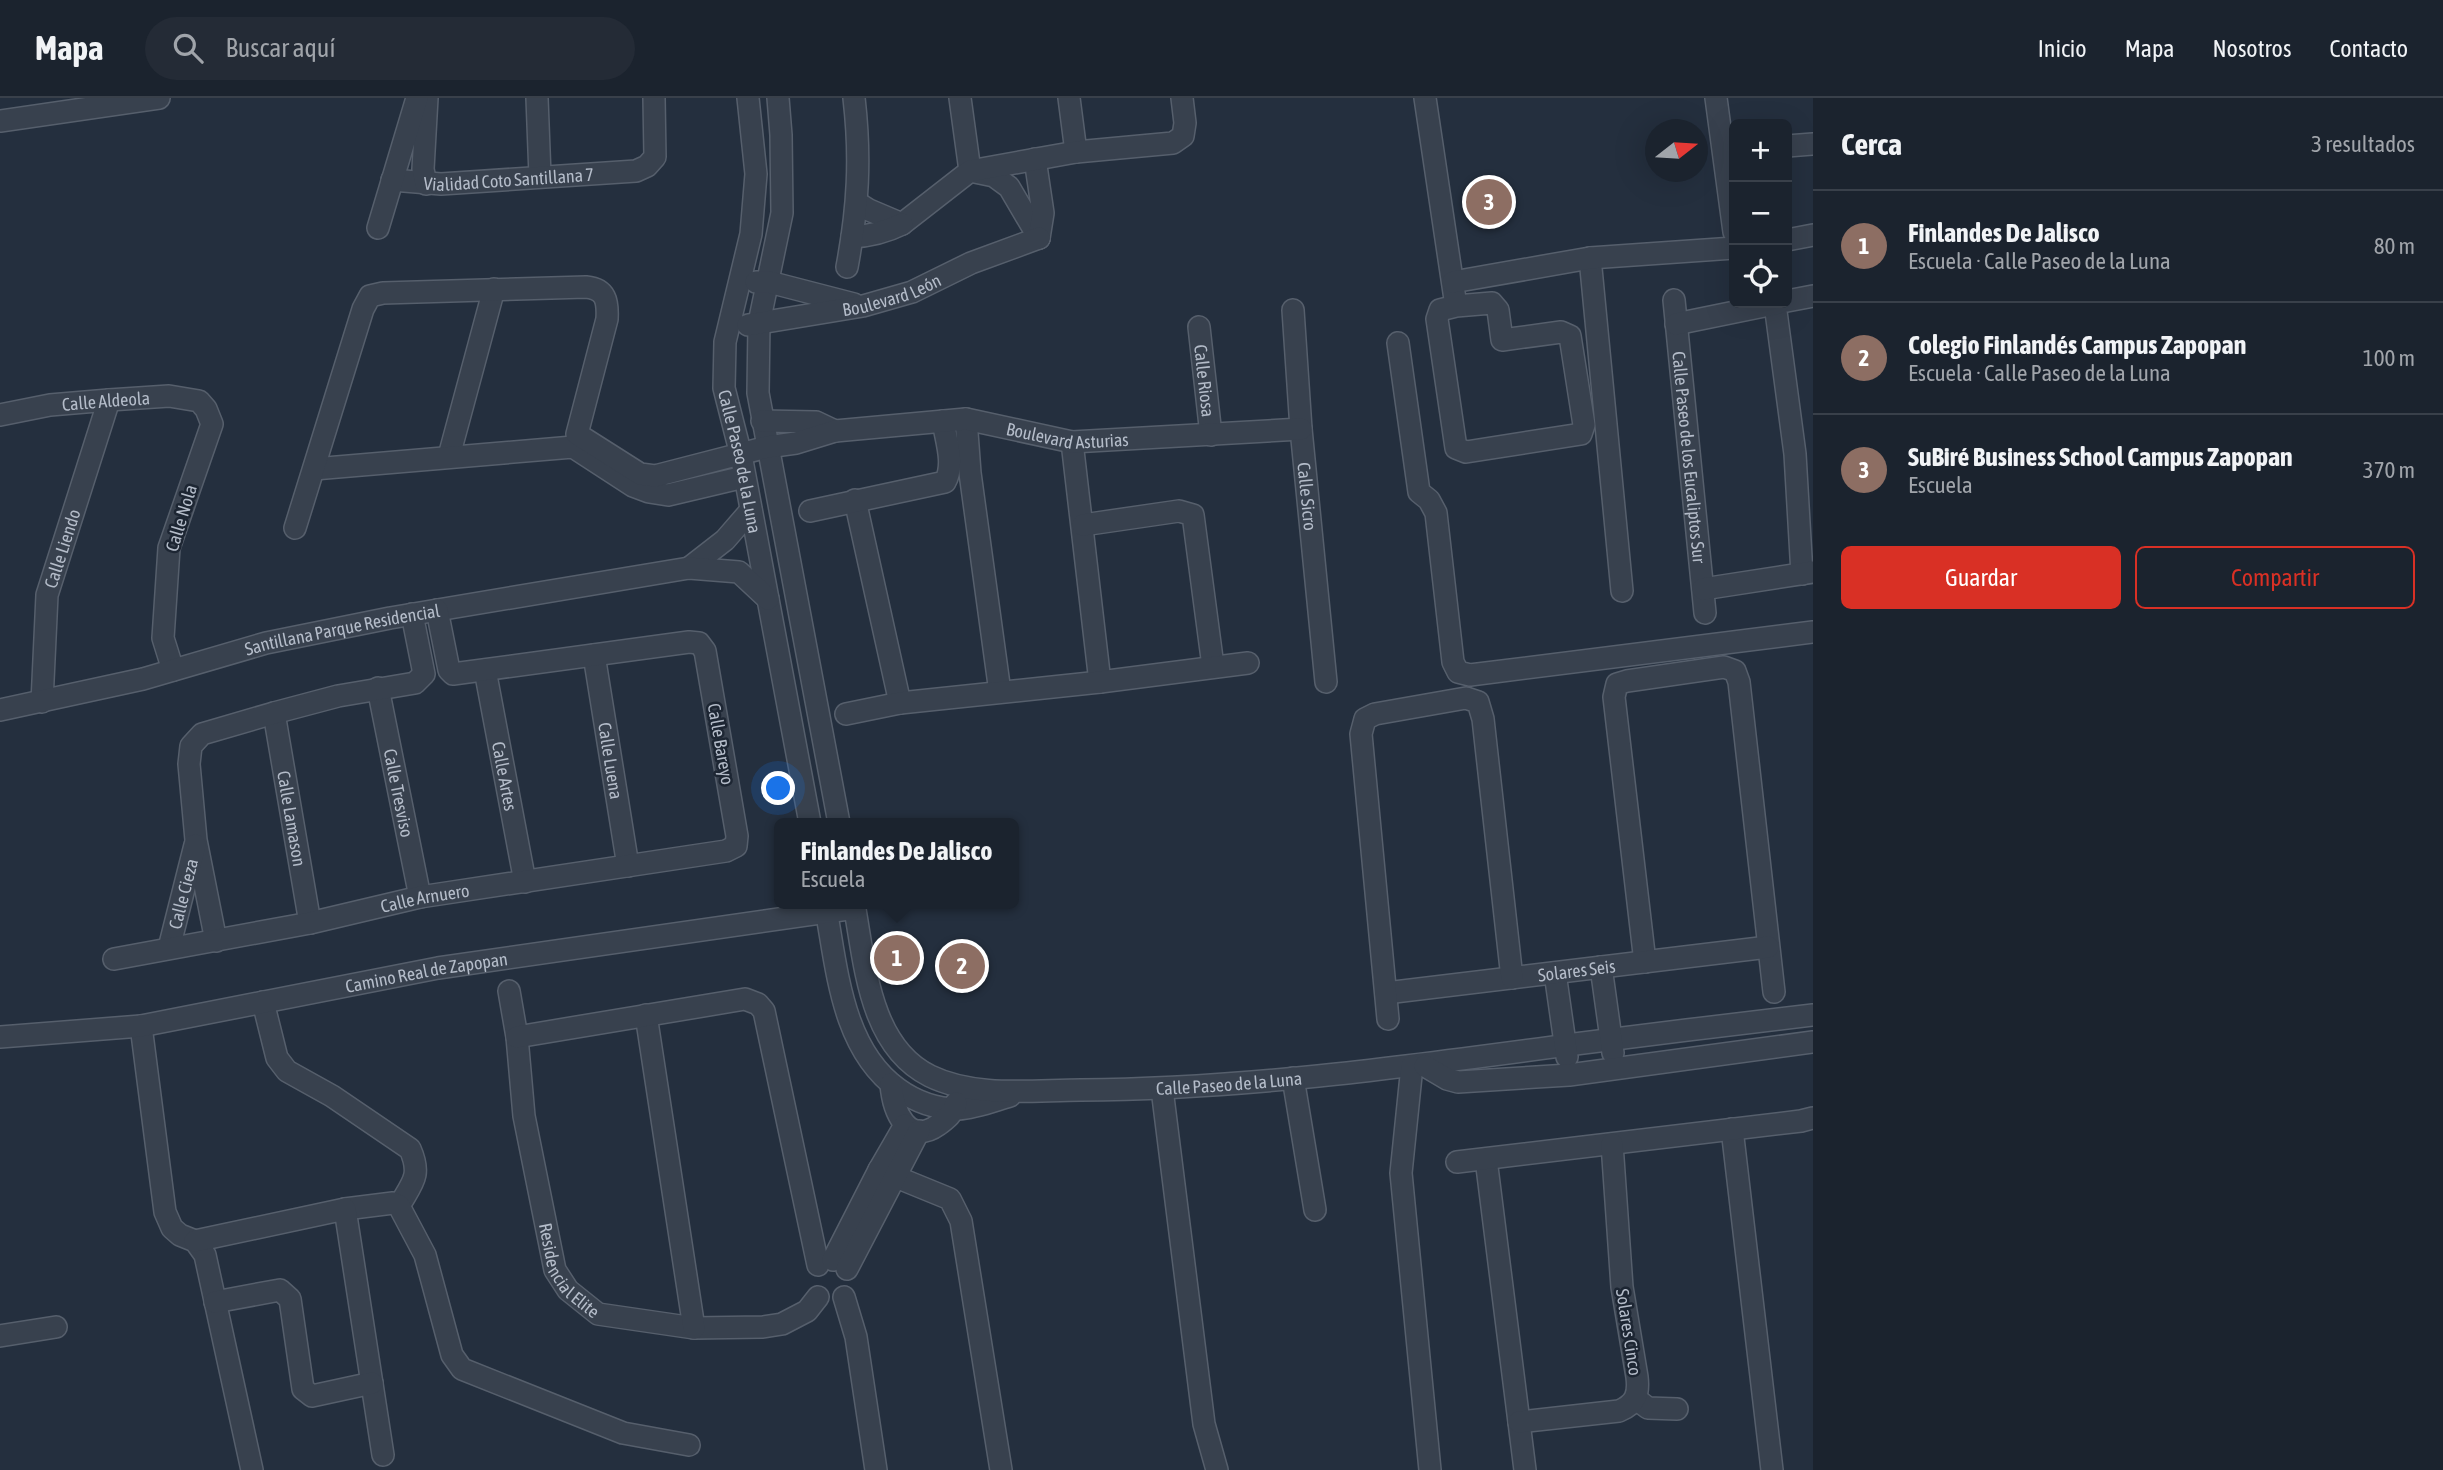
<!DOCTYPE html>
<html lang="es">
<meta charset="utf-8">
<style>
:root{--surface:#1b232e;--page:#242b36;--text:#f1f3f6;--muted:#a0a4aa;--line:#39404a;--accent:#d93025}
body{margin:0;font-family:"Asap Condensed",sans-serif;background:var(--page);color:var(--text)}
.controls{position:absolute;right:21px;top:21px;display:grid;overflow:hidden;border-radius:10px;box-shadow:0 7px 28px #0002}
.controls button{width:63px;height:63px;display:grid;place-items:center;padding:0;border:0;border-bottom:2px solid var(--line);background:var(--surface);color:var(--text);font:35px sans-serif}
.compass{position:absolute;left:1645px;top:21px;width:63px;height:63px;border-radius:50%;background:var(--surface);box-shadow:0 7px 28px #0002;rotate:73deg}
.you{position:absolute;left:779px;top:691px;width:24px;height:24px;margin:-18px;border:5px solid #fff;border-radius:50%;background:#1a73e8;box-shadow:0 0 0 10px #1a73e833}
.badge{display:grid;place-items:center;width:46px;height:46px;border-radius:50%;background:var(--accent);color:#fff;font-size:23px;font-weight:700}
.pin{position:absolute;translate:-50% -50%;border:4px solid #fff;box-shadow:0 2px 7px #0006}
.popup{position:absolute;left:774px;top:720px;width:245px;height:91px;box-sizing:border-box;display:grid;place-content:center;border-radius:10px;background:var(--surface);filter:drop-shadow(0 2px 5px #0005);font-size:23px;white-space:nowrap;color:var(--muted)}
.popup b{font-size:26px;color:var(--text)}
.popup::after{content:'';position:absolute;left:50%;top:100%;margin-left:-14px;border:14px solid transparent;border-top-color:var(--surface)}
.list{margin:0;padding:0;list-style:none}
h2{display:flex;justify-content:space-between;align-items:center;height:91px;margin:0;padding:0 28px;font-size:30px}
h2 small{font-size:23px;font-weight:400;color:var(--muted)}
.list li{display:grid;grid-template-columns:46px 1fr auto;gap:21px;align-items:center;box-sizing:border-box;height:112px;padding:0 28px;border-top:2px solid var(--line)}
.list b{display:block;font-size:26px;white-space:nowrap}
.list p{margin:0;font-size:23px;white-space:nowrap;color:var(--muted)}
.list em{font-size:23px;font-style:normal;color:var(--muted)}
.actions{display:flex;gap:14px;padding:21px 28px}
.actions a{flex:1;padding:16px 0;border:2px solid var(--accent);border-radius:10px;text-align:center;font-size:24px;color:var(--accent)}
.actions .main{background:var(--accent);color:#fff}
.icon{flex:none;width:38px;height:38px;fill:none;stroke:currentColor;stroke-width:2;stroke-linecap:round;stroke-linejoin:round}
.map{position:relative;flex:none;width:1813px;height:1372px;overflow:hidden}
header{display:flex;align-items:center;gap:42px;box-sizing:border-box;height:98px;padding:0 35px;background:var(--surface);border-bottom:2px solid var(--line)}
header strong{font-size:33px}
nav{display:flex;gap:38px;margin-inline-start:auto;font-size:24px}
.search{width:490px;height:63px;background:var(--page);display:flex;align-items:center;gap:18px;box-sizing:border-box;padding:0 24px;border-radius:38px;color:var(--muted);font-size:26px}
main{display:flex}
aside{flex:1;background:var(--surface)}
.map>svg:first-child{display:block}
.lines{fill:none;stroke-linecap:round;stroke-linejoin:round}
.minor-casing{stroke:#565f6c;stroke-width:24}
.minor{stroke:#38414e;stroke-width:21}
.labels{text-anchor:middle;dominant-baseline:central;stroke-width:5;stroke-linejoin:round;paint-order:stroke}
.street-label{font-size:18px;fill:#b4bcc9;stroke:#1d2633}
</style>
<header>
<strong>Mapa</strong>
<div class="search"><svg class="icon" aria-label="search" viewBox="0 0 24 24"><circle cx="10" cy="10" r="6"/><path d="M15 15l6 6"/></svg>Buscar aquí</div>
<nav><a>Inicio</a><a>Mapa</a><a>Nosotros</a><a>Contacto</a></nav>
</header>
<main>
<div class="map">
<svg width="1813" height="1372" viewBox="0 0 1813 1372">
<rect width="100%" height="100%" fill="#242f3e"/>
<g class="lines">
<defs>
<g id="minor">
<path d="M537,0L540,78"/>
<path id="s1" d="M748,0L756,76L751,136L725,244L724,290L741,357L810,725"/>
<path d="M778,0L781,37L782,115L759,225L758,295L839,725"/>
<path d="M960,0L970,73L994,78L1009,89L1039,140"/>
<path d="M1069,0L1076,54"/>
<path d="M1425,0L1456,208L1440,212L1437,221L1456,350L1466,354L1581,336L1584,327L1570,238L1561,234L1502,242L1498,212L1492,205L1456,208"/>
<path d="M1716,0L1734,134"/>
<path d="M0,23L159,0"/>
<path d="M1787,48L1813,46"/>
<path d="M1035,61L1043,115L1039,140"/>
<path id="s2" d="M392,82L441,86L636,73L647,68L655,59L654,0"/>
<path d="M426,86L423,71L427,0"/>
<path d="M858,105L869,112L902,126L970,73L1076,54L1173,45L1183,38L1185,25L1182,0"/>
<path d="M378,130L417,0"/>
<path d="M852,139C871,138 886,134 902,126"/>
<path d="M1787,142L1813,137"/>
<path d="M1590,160L1622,493"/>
<path d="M847,169C858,110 861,60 854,0"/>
<path d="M756,184H769L854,206"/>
<path d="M1453,184L1590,160L1734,150"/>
<path id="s3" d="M1674,202L1705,515"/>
<path d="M1787,203L1813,198"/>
<path d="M1775,206L1795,356L1802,476"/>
<path id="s4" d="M1293,212L1301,331L1326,584"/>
<path d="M1676,226L1779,205"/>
<path id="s5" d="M748,227L863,208L912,194L971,165L1039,140"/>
<path id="s6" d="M1199,229L1211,337"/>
<path d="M1398,245L1419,394L1429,402L1436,415L1453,564L1458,574L1470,577L1813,534"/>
<path id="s7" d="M0,317L50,307L109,302L169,298L199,303L206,311L212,326L169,450L163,540L173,572"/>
<path d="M966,321L970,375L1000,594"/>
<path d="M762,323L816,324L835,333"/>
<path d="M1072,344L1100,584"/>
<path d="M449,358L494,191"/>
<path d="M314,371L573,349L633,388L649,394L668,397L744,379"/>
<path d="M855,402L900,605"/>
<path d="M810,413L945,384C955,366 946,343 943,323"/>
<path d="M1083,427L1179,413L1193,417L1213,568"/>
<path id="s8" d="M295,430L363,211L370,198L383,195L586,189C606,191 608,203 607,221L577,336L640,376L655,378L767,349L796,345L835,333L966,321L1072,344L1301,331"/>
<path d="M689,470L725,442L751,412"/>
<path d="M1703,491L1813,474"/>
<path id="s9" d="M594,557L628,768"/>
<path id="s10" d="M485,572L525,784"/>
<path id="s11" d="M378,590L420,799"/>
<path id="s12" d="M42,604L47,497L109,302"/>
<path id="s13" d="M0,612L143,581L266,545L390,520L689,470L739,474L768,501"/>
<path id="s14" d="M274,615L310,825"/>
<path d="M846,616L900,605L1100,584L1248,565"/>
<path d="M825,806C837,869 841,950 898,991C916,1004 935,1011 958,1011C976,1010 993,1003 1010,998"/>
<path id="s15" d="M854,806C865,865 869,948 930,978C975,1000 1033,992 1081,992C1247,991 1411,968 1575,946C1654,936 1734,926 1813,917"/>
<path d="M216,843L196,742L189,666L191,648L202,636L274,615L338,598L415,585L424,576L412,516"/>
<path id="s16" d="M169,850L195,747"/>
<path id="s17" d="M114,861L310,825L420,799L726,753L736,748L737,738L705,553L699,545L689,544L453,576L449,572L437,512"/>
<path d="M1645,864L1614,599L1617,586L1627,583L1724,569L1735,573L1739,584L1774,894"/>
<path d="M1601,869L1613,955"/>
<path d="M1555,875L1567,959"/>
<path id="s18" d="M509,893L517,939L524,1018L555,1172L568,1192L598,1216L694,1230L763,1229L782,1226L807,1213L818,1199"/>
<path id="s19" d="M1386,895L1768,849"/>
<path d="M263,904L277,960L287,973L332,998L410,1051C422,1078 412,1085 399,1108"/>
<path d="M646,917L694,1230"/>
<path d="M1388,921L1361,636L1365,621L1375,616L1466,600L1478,604L1483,621L1512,880"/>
<path d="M141,928L165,1114L172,1130L180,1137L195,1143L205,1157L252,1372"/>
<path id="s20" d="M0,939L141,928L438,870L855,810"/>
<path d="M517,939L745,901L758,906L764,913L818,1167"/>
<path d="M1412,968L1401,1075L1430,1372"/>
<path d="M1425,968L1447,981L1458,984L1569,977L1813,944"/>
<path d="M1293,980L1315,1112"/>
<path d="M891,986C893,1012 907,1049 938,1027C946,1021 954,1015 956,1005"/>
<path d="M1162,991L1204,1326L1217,1372"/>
<path d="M1732,1031L1772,1372"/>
<path d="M1486,1061L1525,1372"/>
<path d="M1457,1064L1801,1023L1813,1020"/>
<path d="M879,1072L950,1101L961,1123L1001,1372"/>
<path d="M345,1111L393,1105L399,1108L425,1157L452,1257L462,1271L623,1335L689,1347"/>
<path d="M195,1143L345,1111L383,1357"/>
<path d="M833,1162L879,1072L905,1027"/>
<path d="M847,1171L919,1033"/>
<path d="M844,1199L856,1239L876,1372"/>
<path d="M215,1204L280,1192L290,1201L303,1291L312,1298L372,1285"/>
<path d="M0,1238L56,1229"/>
<path d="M1636,1301L1648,1310L1677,1311"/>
<path d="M1519,1324L1619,1313C1636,1306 1639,1296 1637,1279L1622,1189L1612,1046"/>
</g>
</defs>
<use href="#minor" class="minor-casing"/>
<use href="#minor" class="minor"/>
</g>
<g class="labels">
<g class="street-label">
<text stroke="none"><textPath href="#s2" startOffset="117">Vialidad Coto Santillana 7</textPath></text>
<text stroke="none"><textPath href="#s5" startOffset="147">Boulevard León</textPath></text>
<text stroke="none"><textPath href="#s6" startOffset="54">Calle Riosa</textPath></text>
<text stroke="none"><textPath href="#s7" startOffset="107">Calle Aldeola</textPath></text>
<text stroke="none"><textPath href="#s8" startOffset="1134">Boulevard Asturias</textPath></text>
<text stroke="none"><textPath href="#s3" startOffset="158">Calle Paseo de los Eucaliptos Sur</textPath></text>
<text stroke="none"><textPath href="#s1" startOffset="369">Calle Paseo de la Luna</textPath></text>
<text stroke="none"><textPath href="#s4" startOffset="187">Calle Sicro</textPath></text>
<text transform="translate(181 420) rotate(-73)">Calle Nola</text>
<text stroke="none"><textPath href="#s12" startOffset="156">Calle Liendo</textPath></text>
<text stroke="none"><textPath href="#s13" startOffset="352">Santillana Parque Residencial</textPath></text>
<text transform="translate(721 646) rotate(80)">Calle Bareyo</text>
<text stroke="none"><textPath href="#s9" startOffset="107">Calle Luena</textPath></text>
<text stroke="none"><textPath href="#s10" startOffset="108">Calle Artes</textPath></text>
<text stroke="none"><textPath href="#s11" startOffset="107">Calle Tresviso</textPath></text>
<text stroke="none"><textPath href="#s14" startOffset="107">Calle Lamason</textPath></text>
<text stroke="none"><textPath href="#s16" startOffset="56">Calle Cieza</textPath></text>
<text stroke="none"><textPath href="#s17" startOffset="317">Calle Arnuero</textPath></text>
<text stroke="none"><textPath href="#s19" startOffset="192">Solares Seis</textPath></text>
<text stroke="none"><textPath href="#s20" startOffset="432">Camino Real de Zapopan</textPath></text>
<text stroke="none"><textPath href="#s15" startOffset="497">Calle Paseo de la Luna</textPath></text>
<text stroke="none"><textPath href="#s18" startOffset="290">Residencial Elite</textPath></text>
<text transform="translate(1629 1234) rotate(81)">Solares Cinco</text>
</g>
</g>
</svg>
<div class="controls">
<button>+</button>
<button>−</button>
<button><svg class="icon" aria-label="locate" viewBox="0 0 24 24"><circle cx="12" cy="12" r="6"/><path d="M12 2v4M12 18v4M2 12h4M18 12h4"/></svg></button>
</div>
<svg class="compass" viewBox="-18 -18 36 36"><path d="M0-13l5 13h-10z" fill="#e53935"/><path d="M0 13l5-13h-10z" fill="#a0a4aa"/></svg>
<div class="you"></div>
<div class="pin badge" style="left:897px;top:860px;background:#8d6e63">1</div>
<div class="popup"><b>Finlandes De Jalisco</b>Escuela</div>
<div class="pin badge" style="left:962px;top:868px;background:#8d6e63">2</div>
<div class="pin badge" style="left:1489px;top:104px;background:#8d6e63">3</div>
</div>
<aside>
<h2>Cerca<small>3 resultados</small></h2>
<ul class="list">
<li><span class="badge" style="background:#8d6e63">1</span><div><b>Finlandes De Jalisco</b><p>Escuela · Calle Paseo de la Luna</p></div><em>80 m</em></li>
<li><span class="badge" style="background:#8d6e63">2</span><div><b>Colegio Finlandés Campus Zapopan</b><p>Escuela · Calle Paseo de la Luna</p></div><em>100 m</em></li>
<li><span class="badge" style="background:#8d6e63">3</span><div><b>SuBiré Business School Campus Zapopan</b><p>Escuela</p></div><em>370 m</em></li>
</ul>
<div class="actions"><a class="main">Guardar</a><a>Compartir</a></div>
</aside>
</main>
